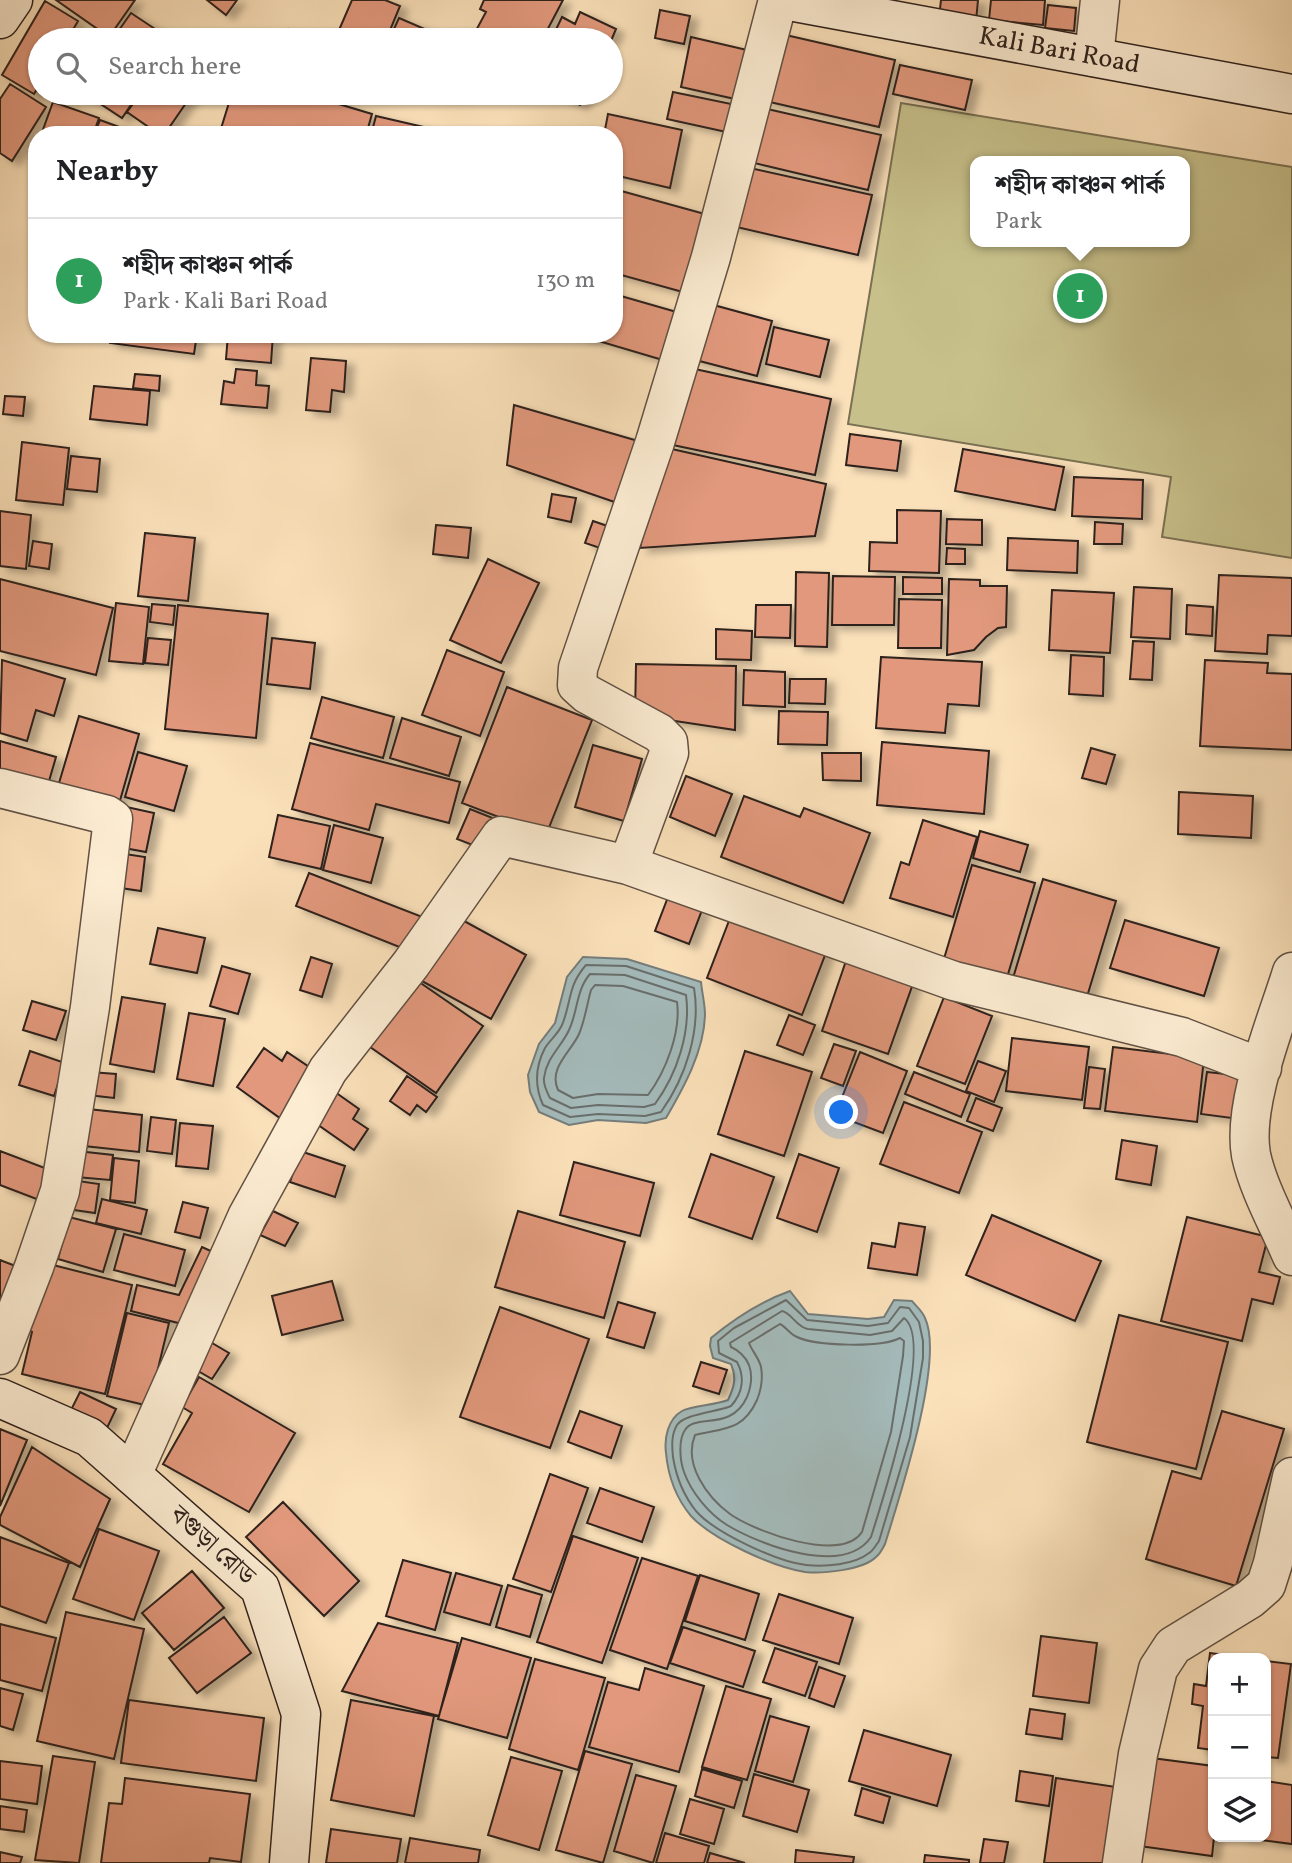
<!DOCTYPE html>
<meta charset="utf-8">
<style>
:root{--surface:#fff;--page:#f6f6f6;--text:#202124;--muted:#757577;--line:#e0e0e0;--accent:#ea580c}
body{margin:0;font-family:Vollkorn,"Noto Serif Bengali",serif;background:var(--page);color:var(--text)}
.controls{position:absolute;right:21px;bottom:21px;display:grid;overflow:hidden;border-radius:14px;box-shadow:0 2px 5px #0004}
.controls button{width:63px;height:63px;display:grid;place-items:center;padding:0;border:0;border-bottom:2px solid var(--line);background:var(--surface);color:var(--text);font:35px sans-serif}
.you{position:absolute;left:842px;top:1113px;width:24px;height:24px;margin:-18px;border:5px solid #fff;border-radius:50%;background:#1a73e8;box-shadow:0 0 0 10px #1a73e833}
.badge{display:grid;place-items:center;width:46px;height:46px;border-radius:50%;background:var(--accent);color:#fff;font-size:23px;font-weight:700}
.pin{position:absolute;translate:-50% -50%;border:4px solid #fff;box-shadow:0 2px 7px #0006}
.popup{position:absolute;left:970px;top:156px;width:220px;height:91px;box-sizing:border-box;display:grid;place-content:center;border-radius:14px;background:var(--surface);filter:drop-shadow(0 2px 5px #0005);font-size:23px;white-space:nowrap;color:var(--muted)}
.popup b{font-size:26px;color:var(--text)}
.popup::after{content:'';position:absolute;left:50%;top:100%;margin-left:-14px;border:14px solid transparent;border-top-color:var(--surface)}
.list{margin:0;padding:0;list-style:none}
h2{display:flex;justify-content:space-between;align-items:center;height:91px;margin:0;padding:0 28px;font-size:30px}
h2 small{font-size:23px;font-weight:400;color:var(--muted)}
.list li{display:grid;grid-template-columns:46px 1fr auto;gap:21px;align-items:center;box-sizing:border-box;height:126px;padding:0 28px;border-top:2px solid var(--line)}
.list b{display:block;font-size:26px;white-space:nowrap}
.list p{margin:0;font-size:23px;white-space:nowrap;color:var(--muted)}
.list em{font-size:23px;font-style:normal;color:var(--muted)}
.icon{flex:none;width:38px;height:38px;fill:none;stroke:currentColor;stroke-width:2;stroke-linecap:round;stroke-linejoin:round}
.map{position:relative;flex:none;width:1292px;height:1863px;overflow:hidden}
.search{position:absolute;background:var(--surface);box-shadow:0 2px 5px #0004;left:28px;top:28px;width:595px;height:77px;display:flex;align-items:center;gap:18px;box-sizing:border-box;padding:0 24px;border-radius:38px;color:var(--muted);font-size:26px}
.panel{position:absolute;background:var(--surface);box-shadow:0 2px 5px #0004;left:28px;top:126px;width:595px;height:217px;border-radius:28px}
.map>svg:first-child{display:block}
.green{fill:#c7c08a;stroke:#7a7053;stroke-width:2;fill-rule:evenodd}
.water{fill:#a4bbbb;stroke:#757d7b;stroke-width:2}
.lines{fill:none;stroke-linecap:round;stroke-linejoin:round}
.shore{stroke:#696e6c;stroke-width:2}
.building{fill:#e1987c;stroke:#2e211c;stroke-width:2;filter:url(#shadow)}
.street-casing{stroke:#615144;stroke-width:41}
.secondary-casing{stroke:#2e211c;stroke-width:41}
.street{stroke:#fcecd2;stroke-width:38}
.secondary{stroke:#fcecd2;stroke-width:38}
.labels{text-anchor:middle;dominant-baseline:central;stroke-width:7;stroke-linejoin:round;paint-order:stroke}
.street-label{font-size:26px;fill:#2e211c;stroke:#fcecd2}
</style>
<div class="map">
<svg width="1292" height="1863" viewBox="0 0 1292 1863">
<defs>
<filter id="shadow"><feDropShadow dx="8" dy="4.5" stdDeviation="3.5" flood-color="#0004"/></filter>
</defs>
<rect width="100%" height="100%" fill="#fbe1ba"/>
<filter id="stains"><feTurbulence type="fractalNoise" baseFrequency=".00286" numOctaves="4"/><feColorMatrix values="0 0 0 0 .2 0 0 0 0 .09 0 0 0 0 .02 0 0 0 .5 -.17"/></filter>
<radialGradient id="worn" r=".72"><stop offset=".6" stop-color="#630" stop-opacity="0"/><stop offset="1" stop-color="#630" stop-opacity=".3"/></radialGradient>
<path class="green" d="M901,103L1292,167V558L1162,537L1171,477L848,424ZM975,161H1185V242H975Z"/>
<path class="water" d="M583,957L627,959L701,982C702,993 705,1004 705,1015C704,1051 684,1087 666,1118L646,1123L598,1120L569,1125L539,1112L530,1092L528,1075L539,1044L555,1023L567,977Z
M790,1291L808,1314L868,1319L884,1317L894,1300L912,1301C916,1306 923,1312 925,1318C945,1360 899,1498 885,1544C883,1548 880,1554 876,1557C863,1570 822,1574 805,1572C773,1567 712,1539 691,1516C676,1498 668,1475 666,1453C664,1438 668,1419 682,1411C691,1406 715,1405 728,1400C734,1387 737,1378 731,1364L713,1358L710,1346L711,1338C734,1319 762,1301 790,1291Z"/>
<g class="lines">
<path class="shore" d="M586,965L626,966L694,988C701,1030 686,1077 661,1112L645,1116L598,1114L570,1117L543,1105C534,1085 535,1067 545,1048C550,1040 558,1034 562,1025C572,1001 567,987 586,965Z
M590,974L625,975L686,995C691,1032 677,1074 655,1104L644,1107L598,1105L571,1108L550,1098C547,1092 543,1085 544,1078C546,1058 562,1046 569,1030C578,1011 576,990 590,974Z
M595,985L623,986L677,1002C681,1032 666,1071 648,1095L598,1094L573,1098L558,1090C548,1068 571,1052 579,1034C585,1020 587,1004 591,990Z
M786,1300L807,1320L868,1326L888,1323L900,1307L909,1308L919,1322L923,1341V1358L910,1437L879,1541C876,1545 873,1551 869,1553C854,1565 825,1567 806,1565C778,1562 715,1533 696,1511C684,1496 676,1476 673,1457C672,1447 671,1435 677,1425C684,1414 717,1412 731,1406C743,1393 745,1377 737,1362L719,1353L718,1341L734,1328Z
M782,1311C792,1313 796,1327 808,1329L870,1335L892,1331L904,1318C935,1340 882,1502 871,1537C844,1577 760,1545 727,1525C709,1514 691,1492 684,1472C680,1461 678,1440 685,1430C696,1413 731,1432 747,1397C751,1387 753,1376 749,1365C745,1356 740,1351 731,1347L730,1343Z
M780,1324C786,1327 790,1334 797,1337C816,1346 881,1348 900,1338L904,1341L903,1356L891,1432L862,1532C841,1564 754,1531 730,1514C707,1497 683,1464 695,1435C724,1428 743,1431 757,1400C761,1390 763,1378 761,1367C759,1358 752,1351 749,1343Z"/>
</g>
<path class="building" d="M56,0H135L109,37Z
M207,0H237L226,15Z
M352,0H385L400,6L386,40H344L336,37Z
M484,0H563L542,40H482L473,36L486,12L480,9Z
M941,0H978L976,21L939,18Z
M991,0H1045L1043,25L989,20Z
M45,1L78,21L67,40H40V84L34,94L2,75Z
M1048,5L1076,8L1074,31L1045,28Z
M660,10L690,16L684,44L655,38Z
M580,12L616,29L611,41L551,40L562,17L575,24Z
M131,13L161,33L156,40H112Z
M399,18L427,30L423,40H389Z
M83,29L101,40H75Z
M289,29L324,40H286Z
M777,33L895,60L879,127L761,100Z
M691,37L747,50L735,99L681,87Z
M900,65L972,80L965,110L893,94Z
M10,84L46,107L12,161L0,153V99Z
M673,92L736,105L731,133L667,119Z
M84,93H139L122,118Z
M141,93H193L164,135H160L127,112Z
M232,93H302L372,114L366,135H219Z
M555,93H586L580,105Z
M53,102L99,118L93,135H41Z
M763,108L881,135L868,190L750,162Z
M608,114L682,130L670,188L614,175V135H604Z
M376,116L441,131L440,135H371Z
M100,120L141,135H94Z
M741,166L872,195L858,255L728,225Z
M614,189L712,216L690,294L614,273Z
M35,239H37V276L30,275Z
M614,294L680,313L666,361L575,334H614Z
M699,301L772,321L757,376L684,357Z
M774,327L829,340L820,377L766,364Z
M111,334H197L194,354L110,343Z
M228,334H273L271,363L226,359Z
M311,358L346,361L344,392L332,390L330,412L306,410Z
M236,369L257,371L256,385L269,386L267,408L221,404L224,381L234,383Z
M695,369L831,399L815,475L668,444Z
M135,374L160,376L159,391L133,388Z
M94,386L150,391L147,425L90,419Z
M5,396L25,397L23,416L3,414Z
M514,405L645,443L626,506L507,465Z
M850,434L901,441L897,471L846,465Z
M22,442L69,448L63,505L16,500Z
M663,447L826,484L815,536L640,548Z
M963,449L1064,467L1055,510L955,491Z
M71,456L100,459L97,492L67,489Z
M1074,477L1143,480L1142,519L1072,516Z
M552,494L576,498L571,522L548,517Z
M897,510L941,511L939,573L869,571L870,542L897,543Z
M0,511L31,515L26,569L0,566Z
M947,519L982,520V545L946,544Z
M593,521L619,530L612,552L585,543Z
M1095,522L1123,524L1122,544H1094Z
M436,525L471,528L468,558L433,554Z
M145,533L195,538L188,601L138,596Z
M1008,538L1078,541L1077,573L1007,570Z
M33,541L52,544L49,569L29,566Z
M947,548L965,549V564H946Z
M488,559L539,583L501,663L450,640Z
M796,572L829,573L827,647L795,646Z
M1219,575L1292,578V636L1268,635L1267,654L1215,651Z
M833,576L895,577L894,625H832Z
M903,577L942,578V594H903Z
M0,579L113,608L96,675L0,651Z
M949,579L980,580V586H1007L1006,627L998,628L986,637L974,650L947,655Z
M1134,587L1172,589L1170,639L1131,637Z
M1052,590L1114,593L1110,653L1049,650Z
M899,599L942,600L941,648H898Z
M116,603L149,607L143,664L109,661Z
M152,604L175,606L173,625L150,622Z
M178,605L268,614L256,738L165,729Z
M756,605H791L790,638L755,637Z
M1187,605L1213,607L1212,636L1186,634Z
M716,629L752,631L751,660L716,659Z
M148,638L171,640L168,665L145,663Z
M272,638L315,643L310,689L267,684Z
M1133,641L1154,642L1152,680L1130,679Z
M447,650L504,672L480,736L422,715Z
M1071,655L1104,657L1103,696L1069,694Z
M881,657L982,662L979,706L948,704L945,733L876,728Z
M2,660L65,679L54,716L36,710L27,741L0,733Z
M1205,660L1268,663L1267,673L1292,674V750L1200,746Z
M636,664L736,666L735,730L635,715Z
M744,670L785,672V707L743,705Z
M790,679H826L825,704L789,703Z
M507,687L592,720L546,835L462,803Z
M322,697L394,717L383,758L311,738Z
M779,711L828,712L827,745L778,744Z
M79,716L139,734L117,811L56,793Z
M402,718L461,737L449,776L390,758Z
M0,741L56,757L47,788L0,775Z
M882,742L989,751L984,814L877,805Z
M310,743L460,782L449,823L376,804L369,830L292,809Z
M593,745L642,759L624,821L575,807Z
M1091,748L1115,755L1106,784L1082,778Z
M138,752L187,766L174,811L125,797Z
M822,753H861V781L823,780Z
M686,776L732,794L715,836L670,817Z
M1179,792L1253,796L1251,838L1178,834Z
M744,796L800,817L804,808L870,833L843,903L721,857Z
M122,806L154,813L146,852L113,846Z
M470,809L495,819L483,849L457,839Z
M278,815L330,826L321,869L269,857Z
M923,820L977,837L953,917L890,898L901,862L909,865Z
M334,825L383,838L371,883L323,870Z
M980,831L1028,845L1020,872L973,858Z
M112,852L145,857L141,891L107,886Z
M972,865L1035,883L1006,981L943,962Z
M309,873L425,918L412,952L296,906Z
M1043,879L1116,901L1086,1000L1013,978Z
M668,897L702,910L689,944L655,931Z
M732,913L827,950L802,1015L707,978Z
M455,916L526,955L491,1019L420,980Z
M1125,920L1219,948L1204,996L1110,968Z
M158,928L205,938L197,973L150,964Z
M848,955L915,978L888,1054L822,1031Z
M311,957L332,964L322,997L300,990Z
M222,966L250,974L238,1014L210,1006Z
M409,975L483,1026L436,1093L363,1042Z
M122,997L165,1004L154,1072L110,1064Z
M944,997L992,1016L965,1084L917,1066Z
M32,1001L66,1011L56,1040L23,1030Z
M189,1013L225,1019L213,1086L177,1079Z
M789,1015L815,1025L803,1055L777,1045Z
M1012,1038L1089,1047L1082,1100L1006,1091Z
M834,1044L856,1051L843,1086L821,1078Z
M1113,1047L1204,1058L1197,1122L1105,1111Z
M264,1048L282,1061L287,1052L318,1073L284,1121L237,1087Z
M30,1051L65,1063L54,1096L19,1085Z
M745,1051L812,1072L784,1156L718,1134Z
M860,1052L907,1071L883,1133L835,1115Z
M978,1061L1006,1071L994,1102L966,1091Z
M1089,1067L1105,1069L1100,1109L1084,1108Z
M90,1072L116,1074L114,1098L88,1095Z
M914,1072L970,1094L961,1117L905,1094Z
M1207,1072L1244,1076L1239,1119L1201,1114Z
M407,1076L437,1097L426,1112L417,1105L410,1115L390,1101Z
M335,1092L359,1109L353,1119L368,1129L354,1150L314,1122Z
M976,1098L1002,1108L993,1131L967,1121Z
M904,1102L982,1132L959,1193L880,1164Z
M79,1108L142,1115L139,1152L75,1145Z
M151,1117L176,1120L172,1154L147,1151Z
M180,1123L213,1126L208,1169L176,1166Z
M1122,1140L1157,1146L1151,1185L1116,1179Z
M68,1150L113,1155L110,1180L65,1176Z
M0,1151L58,1173L47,1203L0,1185Z
M300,1151L345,1166L335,1197L290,1182Z
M711,1154L774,1177L752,1239L689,1217Z
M799,1154L839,1168L817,1232L777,1218Z
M114,1158L139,1161L135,1203L110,1200Z
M574,1162L654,1183L640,1236L560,1215Z
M64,1179L99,1184L95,1213L60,1208Z
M102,1199L147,1210L141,1234L96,1223Z
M183,1202L208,1208L200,1238L175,1232Z
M273,1211L298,1223L285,1246L260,1235Z
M518,1211L625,1242L604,1318L495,1287Z
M992,1215L1101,1261L1075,1321L966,1275Z
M69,1217L116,1229L103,1272L58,1259Z
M1187,1217L1268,1237L1259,1272L1280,1277L1273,1304L1252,1299L1242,1341L1161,1321Z
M899,1223L925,1227L917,1275L868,1268L872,1243L895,1247Z
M124,1234L185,1250L175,1286L114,1270Z
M202,1247L226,1258L190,1326L131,1311L137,1285L179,1295Z
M0,1260L26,1270L0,1336Z
M49,1264L132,1285L105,1394L22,1374L32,1332L21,1328Z
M332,1281L343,1320L282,1335L272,1296Z
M618,1302L655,1313L644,1348L607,1337Z
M500,1307L589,1339L550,1448L460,1417Z
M127,1313L169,1323L149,1406L107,1396Z
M1119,1315L1228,1342L1196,1469L1087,1442Z
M207,1340L229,1353L212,1379L191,1367Z
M701,1362L727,1370L719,1394L693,1386Z
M199,1377L295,1433L249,1512L163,1464L192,1413L182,1407Z
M80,1392L116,1409L107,1428L71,1410Z
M580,1411L622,1426L611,1458L568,1442Z
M1222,1411L1284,1429L1236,1586L1146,1559L1172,1471L1201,1479Z
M0,1429L27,1440L0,1506Z
M32,1447L110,1499L80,1567L0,1525V1517Z
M550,1474L588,1488L551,1592L513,1579Z
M600,1488L654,1507L642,1542L587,1523Z
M283,1502L359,1581L324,1616L246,1537Z
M99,1529L159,1551L134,1620L73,1599Z
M573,1536L638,1558L602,1663L537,1642Z
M0,1537L69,1563L46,1623L0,1606Z
M642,1558L698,1576L667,1669L610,1650Z
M403,1560L451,1573L435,1630L386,1616Z
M192,1571L224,1608L174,1650L142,1613Z
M456,1573L502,1586L490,1625L444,1612Z
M700,1575L759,1594L745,1640L685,1621Z
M508,1585L542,1595L530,1637L496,1627Z
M779,1594L853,1618L839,1664L763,1640Z
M66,1612L144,1629L114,1759L37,1741Z
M224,1617L251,1653L197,1693L169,1658Z
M378,1623L458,1643L439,1716L342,1691Z
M0,1624L56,1638L42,1691L0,1680Z
M683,1627L755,1651L743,1687L670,1663Z
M1041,1636L1097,1643L1089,1703L1033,1696Z
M462,1638L531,1658L507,1738L438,1719Z
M775,1648L817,1662L805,1696L763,1682Z
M1210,1653L1247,1658H1213V1750L1198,1748L1203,1706L1192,1704L1194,1684L1206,1686Z
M535,1659L605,1678L578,1770L509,1749Z
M1266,1661L1291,1664L1278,1758L1266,1757Z
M819,1667L845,1676L834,1707L809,1698Z
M645,1668L704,1686L679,1772L589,1747L608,1682L639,1690Z
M726,1686L771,1699L747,1780L702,1767Z
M0,1688L23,1694L13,1730L0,1726Z
M129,1700L264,1718L256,1781L121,1763Z
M351,1700L434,1716L414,1816L331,1800Z
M1030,1709L1065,1714L1062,1739L1026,1734Z
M770,1716L809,1727L793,1782L755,1771Z
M864,1730L951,1755L937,1806L849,1781Z
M585,1751L632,1764L603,1863L556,1850Z
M53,1756L95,1762L79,1863L35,1860Z
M511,1757L562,1771L539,1850L488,1835Z
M1144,1757L1213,1766L1214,1837L1212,1856L1132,1845Z
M0,1761L42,1766L37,1804L0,1799Z
M702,1769L742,1781L734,1808L695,1796Z
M1020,1771L1053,1776L1049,1806L1016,1801Z
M754,1774L809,1790L797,1832L743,1816Z
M636,1775L676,1786L653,1863L614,1851Z
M125,1778L250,1794L241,1862L210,1858L209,1863H101L109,1803L122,1804Z
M1056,1778L1116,1787L1105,1863H1044Z
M1266,1781L1292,1785V1844L1238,1837H1266Z
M862,1788L890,1797L883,1823L855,1815Z
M690,1799L724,1809L714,1844L680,1834Z
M0,1806L27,1810L24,1832L0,1829Z
M331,1829L401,1839L397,1863H326Z
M665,1833L709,1846L704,1863H656Z
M410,1838L480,1850L478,1863H405Z
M984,1839L1008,1842L1004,1863H980Z
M796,1850L854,1857L853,1863H795Z
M0,1852L22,1857L20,1863H0Z
M710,1853L745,1863H707Z
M925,1855L969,1860V1863H924Z"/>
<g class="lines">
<defs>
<path id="street" d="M1094,57L1100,0
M0,788L107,815L113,819L90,1007L60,1191L34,1267L0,1355
M628,865L669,753L668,742L659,733L587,694L577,685L578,668L655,442L711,257L778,0
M1292,972C1276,1023 1242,1104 1251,1155C1258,1188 1279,1225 1292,1256
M132,1475L247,1217L328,1070L411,964L501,836L628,865L954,981L1182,1037L1262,1068
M1122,1863L1138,1754L1158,1669L1173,1646L1250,1599L1266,1585L1273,1563L1292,1477"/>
<g id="secondary">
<path id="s1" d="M784,0L1292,94"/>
<path d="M0,19L13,0"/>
<path d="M0,1398L89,1437L260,1588L301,1714L289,1863"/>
</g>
</defs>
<use href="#street" class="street-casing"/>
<use href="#secondary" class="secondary-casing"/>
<use href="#street" class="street"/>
<use href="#secondary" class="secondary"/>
</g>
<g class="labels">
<g class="street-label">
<text stroke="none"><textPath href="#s1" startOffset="280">Kali Bari Road</textPath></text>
<text transform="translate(212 1546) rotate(42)">বগুড়া রোড</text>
</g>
</g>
<rect width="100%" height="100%" filter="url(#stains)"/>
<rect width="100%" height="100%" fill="url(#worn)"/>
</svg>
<div class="controls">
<button>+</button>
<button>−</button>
<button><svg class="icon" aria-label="layers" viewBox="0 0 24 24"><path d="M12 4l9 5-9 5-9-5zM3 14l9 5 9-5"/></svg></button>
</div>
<div class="you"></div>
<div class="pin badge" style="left:1080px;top:296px;background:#2e9e5b">1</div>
<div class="popup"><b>শহীদ কাঞ্চন পার্ক</b>Park</div>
<div class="search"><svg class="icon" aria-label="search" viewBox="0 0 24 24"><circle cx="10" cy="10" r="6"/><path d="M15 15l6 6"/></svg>Search here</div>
<section class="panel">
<h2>Nearby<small></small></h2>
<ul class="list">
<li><span class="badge" style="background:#2e9e5b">1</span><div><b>শহীদ কাঞ্চন পার্ক</b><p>Park · Kali Bari Road</p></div><em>130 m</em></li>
</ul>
</section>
</div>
